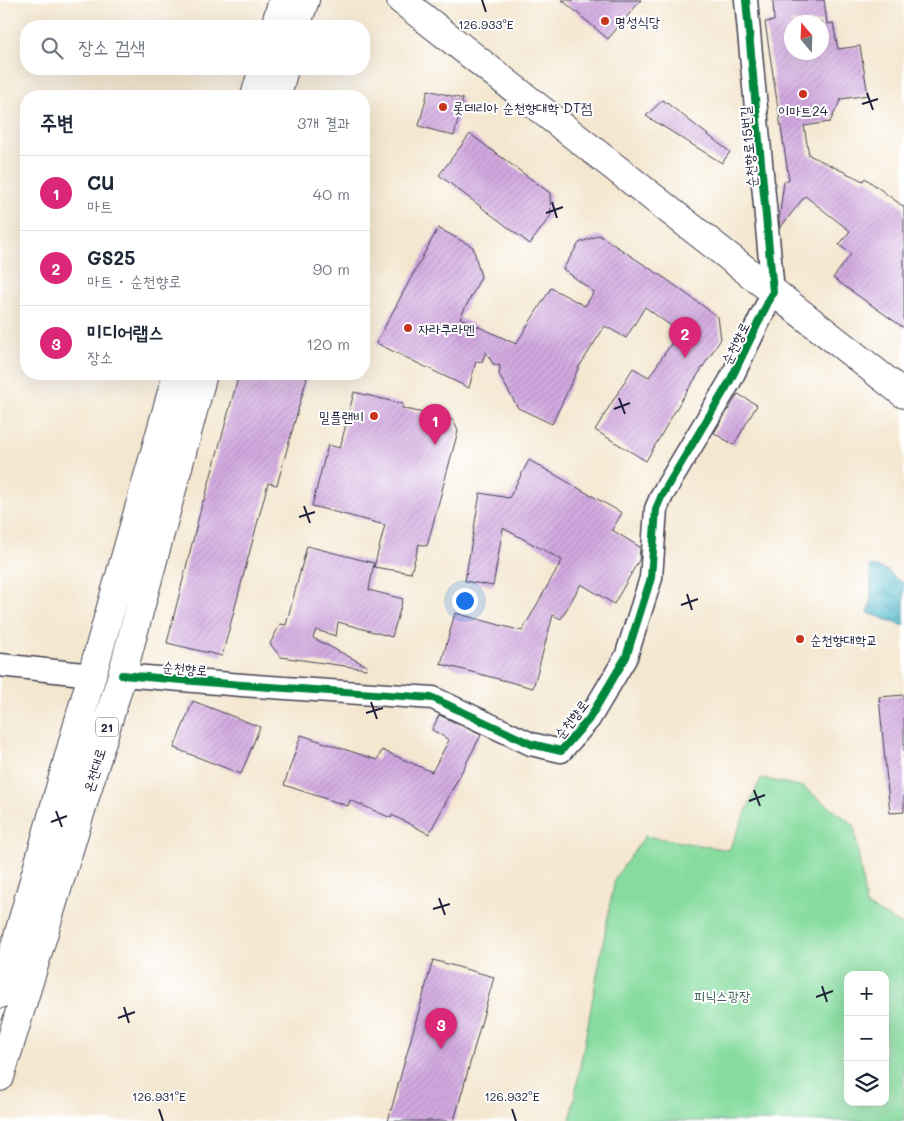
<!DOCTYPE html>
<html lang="ko">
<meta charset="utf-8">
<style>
:root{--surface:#fff;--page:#f2f2f3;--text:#1f2937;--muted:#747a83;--line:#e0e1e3;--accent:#db2777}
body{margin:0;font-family:Mali,"Poor Story",sans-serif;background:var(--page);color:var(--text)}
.controls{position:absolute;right:15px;bottom:15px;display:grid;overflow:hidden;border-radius:10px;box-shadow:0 5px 20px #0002}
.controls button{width:45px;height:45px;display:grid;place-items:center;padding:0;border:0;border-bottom:1px solid var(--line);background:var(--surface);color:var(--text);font:25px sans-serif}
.compass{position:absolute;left:784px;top:15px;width:45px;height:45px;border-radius:50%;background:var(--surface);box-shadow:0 5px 20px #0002;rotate:341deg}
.you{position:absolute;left:464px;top:600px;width:18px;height:18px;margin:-12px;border:4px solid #fff;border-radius:50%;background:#1a73e8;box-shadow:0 0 0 8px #1a73e833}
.badge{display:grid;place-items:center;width:32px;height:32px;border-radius:50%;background:var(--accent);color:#fff;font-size:16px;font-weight:700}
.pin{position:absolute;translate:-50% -41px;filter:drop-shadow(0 1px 2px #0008)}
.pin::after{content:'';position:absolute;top:26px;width:18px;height:15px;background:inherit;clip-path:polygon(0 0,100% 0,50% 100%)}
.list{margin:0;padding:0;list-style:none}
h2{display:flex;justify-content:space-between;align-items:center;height:65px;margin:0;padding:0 20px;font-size:21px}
h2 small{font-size:16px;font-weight:400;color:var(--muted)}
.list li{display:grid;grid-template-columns:32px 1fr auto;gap:15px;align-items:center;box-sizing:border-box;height:75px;padding:0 20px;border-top:1px solid var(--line)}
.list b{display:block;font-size:19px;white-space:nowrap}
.list p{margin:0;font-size:16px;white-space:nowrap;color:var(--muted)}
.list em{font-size:16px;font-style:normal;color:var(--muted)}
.icon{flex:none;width:28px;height:28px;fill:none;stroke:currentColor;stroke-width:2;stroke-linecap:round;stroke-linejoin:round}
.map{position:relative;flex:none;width:904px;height:1121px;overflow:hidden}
.search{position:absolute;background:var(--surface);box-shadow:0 5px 20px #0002;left:20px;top:20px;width:350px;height:55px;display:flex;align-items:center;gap:12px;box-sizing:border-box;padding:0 18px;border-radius:20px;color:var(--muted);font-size:19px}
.panel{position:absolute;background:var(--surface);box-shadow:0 5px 20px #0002;left:20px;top:90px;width:350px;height:290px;border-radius:20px}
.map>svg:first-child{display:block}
.park{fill:#86dc9f;stroke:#547f6d;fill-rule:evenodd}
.water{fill:url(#water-waves);stroke:#366c82}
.building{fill:url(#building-hatch);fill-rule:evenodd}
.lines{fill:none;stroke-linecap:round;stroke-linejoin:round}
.minor-casing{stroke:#424051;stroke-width:25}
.secondary-casing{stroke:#424051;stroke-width:30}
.primary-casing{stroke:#424051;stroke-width:30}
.minor{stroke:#fff;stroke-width:22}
.secondary{stroke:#fff;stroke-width:28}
.primary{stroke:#fff;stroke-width:28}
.cycleway-casing{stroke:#fff;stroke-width:11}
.cycleway{stroke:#00873e;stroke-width:8}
.ticks{fill:none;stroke:#22223b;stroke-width:2}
.poi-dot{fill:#c8321e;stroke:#fff;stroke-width:2}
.labels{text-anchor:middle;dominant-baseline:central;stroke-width:4;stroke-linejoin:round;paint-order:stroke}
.shield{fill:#fff;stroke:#646476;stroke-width:1}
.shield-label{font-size:12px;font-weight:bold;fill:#22223b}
.poi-label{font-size:14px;fill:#22223b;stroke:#fff;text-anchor:start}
.street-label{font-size:14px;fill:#22223b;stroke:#fff}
.park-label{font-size:14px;fill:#45635e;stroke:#fff}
.ticks-label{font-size:12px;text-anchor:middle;fill:#22223b;stroke:#fff;stroke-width:4;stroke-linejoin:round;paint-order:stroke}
</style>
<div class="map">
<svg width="904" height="1121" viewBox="0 0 904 1121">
<defs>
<pattern id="water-waves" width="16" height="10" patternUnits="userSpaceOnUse" patternTransform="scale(1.25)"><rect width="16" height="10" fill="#4bb6c8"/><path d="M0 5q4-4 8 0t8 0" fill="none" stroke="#3e94a4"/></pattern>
<pattern id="building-hatch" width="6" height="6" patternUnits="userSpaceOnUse" patternTransform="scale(1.25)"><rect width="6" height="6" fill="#d2a9e0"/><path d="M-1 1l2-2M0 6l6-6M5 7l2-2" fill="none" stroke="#b491c1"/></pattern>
</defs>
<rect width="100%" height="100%" fill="#fff"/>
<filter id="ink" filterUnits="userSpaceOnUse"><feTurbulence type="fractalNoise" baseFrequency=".02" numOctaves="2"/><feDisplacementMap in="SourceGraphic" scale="10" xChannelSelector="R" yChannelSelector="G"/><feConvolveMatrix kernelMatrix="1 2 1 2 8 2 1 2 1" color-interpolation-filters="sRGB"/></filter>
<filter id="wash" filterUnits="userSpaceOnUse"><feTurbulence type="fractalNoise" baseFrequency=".0096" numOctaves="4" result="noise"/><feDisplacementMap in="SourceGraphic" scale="20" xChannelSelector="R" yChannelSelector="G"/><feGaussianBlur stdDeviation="1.12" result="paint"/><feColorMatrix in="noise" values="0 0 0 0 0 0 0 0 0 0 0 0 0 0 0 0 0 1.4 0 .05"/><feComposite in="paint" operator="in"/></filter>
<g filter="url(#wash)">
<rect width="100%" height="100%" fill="#f4e7d0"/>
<path class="park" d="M761,778L803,787L854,825L866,905L904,926V1121H570L615,878L645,836L729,850ZM848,975H885V1102H848Z"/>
<path class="water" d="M870,565L888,571L898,580L904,583V626L868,613L871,598Z"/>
<g id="blocks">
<path class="building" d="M562,0H641L608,39Z
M773,0H824L827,24L833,23L838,49L860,46L868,95L841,99L830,122L804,126L809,155L863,181L865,178L904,207V328L833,278L851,254L839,245L850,231L805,196L780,228L779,219L784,182L789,180L765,22L774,21ZM792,22H822V52H792Z
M428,90L463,99L454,136L419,126Z
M663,100L730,152L722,163L646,116Z
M470,134L550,193L551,215L530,244L439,175Z
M438,228L473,247L481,277L460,318L516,344L551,288L585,306L594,292L563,269L579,243L599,235L666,279L718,317L721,339L682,399L646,461L595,430L633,368L649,377L679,332L645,307L626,338L605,326L579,367L552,424L518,408L499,374L500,366L493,364L486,352L482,362L476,361L469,388L376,343Z
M239,374H308L277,485L268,483L222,656L167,643L203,500L204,501Z
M354,392L403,404L402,408L453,420L458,431L427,546L419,544L411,573L374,567L385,525L312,506L328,445L340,448Z
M738,394L757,405L734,445L714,433Z
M529,460L622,513L612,530L640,547L639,560L614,604L581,584L561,619L553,615L533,688L441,664L455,613L522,631L562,560L503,528L493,586L465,581L480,493L509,498Z
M307,546L374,563L369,590L403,599L392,637L338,622L336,636L316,630L313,638L367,666L366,669L281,657L270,644L280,624L286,625Z
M904,695V812L890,813L879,697Z
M193,701L260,727L241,774L174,748Z
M439,715L481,735L429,834L392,815L391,818L350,800L348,806L284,785L301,735L377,760L382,750L432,772L449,740L432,730Z
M433,960L494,977L454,1121H388Z"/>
</g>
</g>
<g filter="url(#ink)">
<use href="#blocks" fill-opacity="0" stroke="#424051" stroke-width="1"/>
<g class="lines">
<defs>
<path id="minor" d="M0,665L92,675
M122,675L242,685L433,698L531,744L561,751L589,719L626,657L651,578L656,509L662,495L730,381L773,292L746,0"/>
<path id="secondary" d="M401,0L904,394"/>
<path id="primary" d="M275,26L283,0
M296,26L305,0
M255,96L263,69
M277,96L284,69
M0,994L17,940L177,374
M0,1077L122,675L203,374"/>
</defs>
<use href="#minor" class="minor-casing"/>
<use href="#secondary" class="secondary-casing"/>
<use href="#primary" class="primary-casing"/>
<use href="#minor" class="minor"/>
<use href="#secondary" class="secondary"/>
<use href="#primary" class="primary"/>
<defs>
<path id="cycleway" d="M122,675L242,685L433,698L531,744L561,751L589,719L626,657L651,578L656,509L662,495L730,381L773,292L746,0"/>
</defs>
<use href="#cycleway" class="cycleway-casing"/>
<use href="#cycleway" class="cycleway"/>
</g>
</g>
<path class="ticks" d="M482,0L486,12M867,93L873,110M862,104L878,99M552,202L557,218M546,213L563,207M619,398L625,414M614,409L630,403M304,506L310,523M299,517L315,512M687,594L692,610M681,605L698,599M371,702L377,719M366,713L383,708M754,790L760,806M749,801L765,795M56,811L62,827M51,822L67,816M439,898L445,915M433,909L450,904M822,986L827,1002M816,997L833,991M124,1007L129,1023M118,1018L135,1012M159,1109L163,1121M512,1109L516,1121"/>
<g class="poi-dot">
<circle cx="605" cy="21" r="5"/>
<circle cx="803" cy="94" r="5"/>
<circle cx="443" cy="107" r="5"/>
<circle cx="408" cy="328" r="5"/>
<circle cx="374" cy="416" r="5"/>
<circle cx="800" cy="639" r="5"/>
</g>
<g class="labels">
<rect class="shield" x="96" y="717.5" width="22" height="19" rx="4"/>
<g class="shield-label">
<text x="107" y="727">21</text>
</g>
<g class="poi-label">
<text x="615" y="21">명성식당</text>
<text x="453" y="107">롯데리아 순천향대학 DT점</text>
<text x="803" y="110" text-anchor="middle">이마트24</text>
<text x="418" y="328">자라쿠라멘</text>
<text x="364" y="416" text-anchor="end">밀플랜비</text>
<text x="810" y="639">순천향대학교</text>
</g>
<g class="street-label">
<text transform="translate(748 147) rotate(-95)">순천향로15번길</text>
<text transform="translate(735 343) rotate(-64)">순천향로</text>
<text transform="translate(185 668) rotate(5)">순천향로</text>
<text transform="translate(571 719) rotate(-52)">순천향로</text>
<text transform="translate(94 770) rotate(-73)">온천대로</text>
</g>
<g class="park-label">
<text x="722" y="995">피닉스광장</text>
</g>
</g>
<g class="ticks-label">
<text x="486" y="29">126.933°E</text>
<text x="159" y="1101">126.931°E</text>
<text x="512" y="1101">126.932°E</text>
</g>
</svg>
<div class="controls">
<button>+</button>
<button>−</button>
<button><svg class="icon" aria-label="layers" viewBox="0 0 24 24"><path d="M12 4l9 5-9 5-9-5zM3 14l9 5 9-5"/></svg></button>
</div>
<svg class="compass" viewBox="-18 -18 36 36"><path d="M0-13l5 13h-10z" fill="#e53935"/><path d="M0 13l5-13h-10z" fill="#747a83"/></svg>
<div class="you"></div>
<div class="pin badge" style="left:435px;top:445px">1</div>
<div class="pin badge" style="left:685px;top:358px">2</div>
<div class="pin badge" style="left:441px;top:1049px">3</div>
<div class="search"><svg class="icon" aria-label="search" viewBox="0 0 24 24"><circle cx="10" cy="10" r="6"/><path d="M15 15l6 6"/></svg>장소 검색</div>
<section class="panel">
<h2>주변<small>3개 결과</small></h2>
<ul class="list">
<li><span class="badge">1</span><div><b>CU</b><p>마트</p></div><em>40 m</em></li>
<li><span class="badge">2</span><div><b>GS25</b><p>마트 · 순천향로</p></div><em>90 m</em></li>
<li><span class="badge">3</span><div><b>미디어랩스</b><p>장소</p></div><em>120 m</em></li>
</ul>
</section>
</div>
